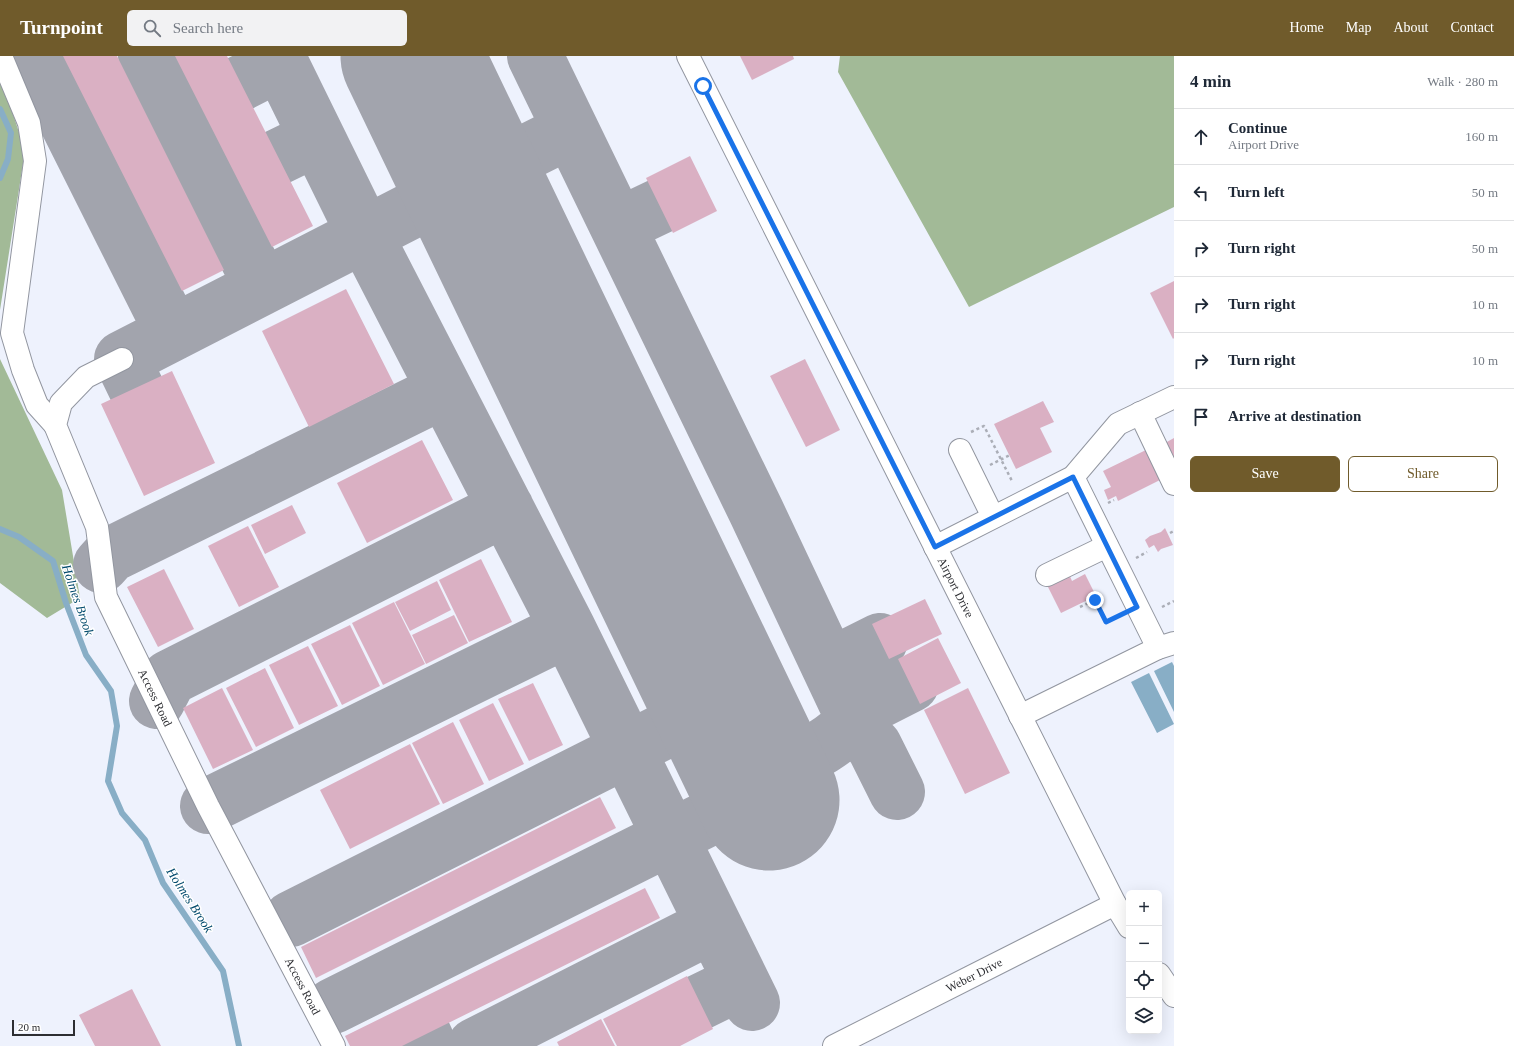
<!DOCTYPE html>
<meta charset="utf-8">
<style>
:root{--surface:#fff;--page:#f2f2f3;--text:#1f2937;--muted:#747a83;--line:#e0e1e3;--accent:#705b2b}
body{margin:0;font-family:Georgia,serif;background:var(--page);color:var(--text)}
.controls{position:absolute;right:12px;bottom:12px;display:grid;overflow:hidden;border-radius:6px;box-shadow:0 4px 16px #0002}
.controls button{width:36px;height:36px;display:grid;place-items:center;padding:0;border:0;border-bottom:1px solid var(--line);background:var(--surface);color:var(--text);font:20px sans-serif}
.scale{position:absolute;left:12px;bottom:10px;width:63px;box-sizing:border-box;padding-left:4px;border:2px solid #2d2e32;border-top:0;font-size:11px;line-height:14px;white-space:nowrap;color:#2d2e32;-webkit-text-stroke:3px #fff;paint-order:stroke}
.stop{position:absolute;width:12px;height:12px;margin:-9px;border:3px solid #1a73e8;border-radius:50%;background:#fff}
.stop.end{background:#1a73e8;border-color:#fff;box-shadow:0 1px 4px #0008}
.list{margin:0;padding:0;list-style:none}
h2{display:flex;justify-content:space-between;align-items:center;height:52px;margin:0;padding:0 16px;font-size:17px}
h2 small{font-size:13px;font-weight:400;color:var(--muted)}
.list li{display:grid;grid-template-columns:26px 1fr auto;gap:12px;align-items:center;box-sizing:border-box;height:56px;padding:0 16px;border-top:1px solid var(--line)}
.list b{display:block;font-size:15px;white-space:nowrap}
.list p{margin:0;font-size:13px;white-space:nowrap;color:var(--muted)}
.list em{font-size:13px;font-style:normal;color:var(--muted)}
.actions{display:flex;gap:8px;padding:12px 16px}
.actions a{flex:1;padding:9px 0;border:1px solid var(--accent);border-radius:6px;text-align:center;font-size:14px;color:var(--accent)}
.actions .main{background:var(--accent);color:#fff}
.icon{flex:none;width:22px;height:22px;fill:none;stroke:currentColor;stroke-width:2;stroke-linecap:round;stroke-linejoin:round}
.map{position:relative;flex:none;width:1174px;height:990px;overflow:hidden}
header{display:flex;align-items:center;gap:24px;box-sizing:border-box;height:56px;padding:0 20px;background:var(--accent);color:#fff}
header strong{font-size:19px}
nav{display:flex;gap:22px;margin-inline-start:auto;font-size:14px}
.search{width:280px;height:36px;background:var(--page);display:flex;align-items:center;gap:10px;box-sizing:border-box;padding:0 14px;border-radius:6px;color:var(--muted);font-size:15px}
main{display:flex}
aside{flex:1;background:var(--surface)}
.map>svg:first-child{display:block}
.forest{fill:#a2ba97}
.water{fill:#88aec6}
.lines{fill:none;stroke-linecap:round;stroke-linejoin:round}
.stream{stroke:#88aec6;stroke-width:6}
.taxiway{stroke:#a2a4ad;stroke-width:56}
.runway{stroke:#a2a4ad;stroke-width:141}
.building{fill:#dab0c3}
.minor-casing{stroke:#9296a0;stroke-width:24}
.path{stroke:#abaeb7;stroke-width:2.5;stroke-dasharray:3 3;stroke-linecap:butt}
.minor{stroke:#fff;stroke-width:22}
.route{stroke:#1a73e8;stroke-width:5}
.labels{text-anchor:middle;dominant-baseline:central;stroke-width:3;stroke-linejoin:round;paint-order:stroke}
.street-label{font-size:12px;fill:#2d2e32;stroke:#fff}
.water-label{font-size:13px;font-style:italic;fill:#044b6d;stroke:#fff}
</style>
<header>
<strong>Turnpoint</strong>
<div class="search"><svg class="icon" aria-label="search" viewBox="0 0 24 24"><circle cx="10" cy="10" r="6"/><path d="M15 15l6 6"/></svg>Search here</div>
<nav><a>Home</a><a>Map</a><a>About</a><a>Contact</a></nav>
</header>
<main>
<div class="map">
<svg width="1174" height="990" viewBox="0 0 1174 990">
<rect width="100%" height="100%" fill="#eef2fd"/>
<path class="forest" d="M840,0H1174V151L969,251L838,16Z
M0,18L25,95L0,254Z
M0,303L62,434L80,542L47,562L0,527Z"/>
<path class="water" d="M1172,606L1174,610V656L1154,615Z
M1149,617L1174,668L1157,677L1131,626Z"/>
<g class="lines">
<path class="stream" d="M0,53L11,77L8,103L0,122
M0,473L19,481L53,505L66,547L86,599L111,635L117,670L108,725L122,757L145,784L163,827L223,915L239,990"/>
<path class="taxiway" d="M34,0L173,277
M146,0L262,231
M277,0L365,179L568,573L752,947
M535,0L756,455L854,663L862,678L874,690L897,736
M241,27L280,7
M278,101L317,82
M618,170L660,150
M136,332L122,303L471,124L571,74
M101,509L110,499L445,334
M830,610L880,585
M157,645L169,622L506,452
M852,658L911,628
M759,723C789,707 835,691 854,663
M208,750L568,573
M291,863L722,646
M700,946L741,926
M333,950L765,734
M424,979L429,990
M475,990L713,869"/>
<path class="runway" d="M411,0L769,744"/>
</g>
<path class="building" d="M63,0H117L224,214L182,235Z
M175,0H227L313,170L272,191Z
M740,0H793L794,3L752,24Z
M690,100L717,155L673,177L646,122Z
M1174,225V282L1173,283L1150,237Z
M346,233L394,328L309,371L262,275Z
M805,303L840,374L806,391L770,320Z
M172,315L215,407L144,440L101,348Z
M1043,345L1054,366L1040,372L1052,396L1016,413L994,368Z
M1174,382V404L1165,387Z
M422,384L453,444L367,487L337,427Z
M1148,393L1162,423L1118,445L1116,440L1108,444L1104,434L1111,431L1103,415Z
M292,449L306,477L265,498L251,469Z
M248,470L279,531L239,551L208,490Z
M1165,472L1173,489L1161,493L1158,496L1154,489L1149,492L1145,484L1150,480L1161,476Z
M481,503L512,566L469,586L439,524Z
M164,513L194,573L158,591L127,531Z
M1069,518L1072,525L1085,518L1096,540L1061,557L1047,529Z
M437,525L451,554L410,575L395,546Z
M925,543L942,578L889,603L872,568Z
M394,546L425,608L383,629L352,567Z
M454,559L468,587L426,608L412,579Z
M350,569L380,630L342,649L311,588Z
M938,582L961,627L920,648L898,603Z
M308,590L338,650L299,669L269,609Z
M265,612L294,672L256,691L226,632Z
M533,627L563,689L529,705L498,643Z
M222,632L253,694L213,713L183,652Z
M968,632L1010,717L965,738L924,654Z
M493,647L524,708L489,725L459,664Z
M453,666L484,728L443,748L412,687Z
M410,688L440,748L350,793L320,734Z
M600,741L616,772L316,922L301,891Z
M645,832L660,862L402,990H350L345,980Z
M687,920L713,973L680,990H617L603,963Z
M132,933L161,990H95L79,959Z
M601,963L615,990H559L557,986Z"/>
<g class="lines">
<defs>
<g id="minor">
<path d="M1,0L29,67L35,105L12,277L23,314L37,349L55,369"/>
<path id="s1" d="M688,0L1115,848L1129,871"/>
<path id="s2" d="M122,303L86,321L61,347L55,369L97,471L106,541L208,750L334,990"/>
<path d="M1140,357L1174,428"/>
<path d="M960,394L993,461"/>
<path d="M1073,421L1158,592"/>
<path d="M935,491L1073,421L1118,368L1174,341"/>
<path d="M1047,519L1107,490"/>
<path d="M1020,660L1158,592L1174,587"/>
<path d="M1159,918L1174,940"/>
<path id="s3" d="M834,990L1115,848"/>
</g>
</defs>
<use href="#minor" class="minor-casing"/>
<path class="path" d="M971,376L984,370L1012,425
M990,409L1010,399
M1108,447L1114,444
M1170,477L1174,475
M1136,502L1147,496
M1080,551L1095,544L1106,566L1119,560
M1162,551L1174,545"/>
<use href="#minor" class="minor"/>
</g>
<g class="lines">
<path class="route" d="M703,30L935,491L1073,421L1137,551L1106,566L1095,544"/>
</g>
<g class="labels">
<g class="street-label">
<text stroke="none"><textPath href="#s1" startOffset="595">Airport Drive</textPath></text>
<text stroke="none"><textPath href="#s2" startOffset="392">Access Road</textPath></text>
<text stroke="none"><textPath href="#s3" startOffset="157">Weber Drive</textPath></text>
<text stroke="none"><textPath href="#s2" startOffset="716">Access Road</textPath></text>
</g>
<g class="water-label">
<text transform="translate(78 544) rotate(71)">Holmes Brook</text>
<text transform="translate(190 844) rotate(57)">Holmes Brook</text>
</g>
</g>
</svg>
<div class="controls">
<button>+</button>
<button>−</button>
<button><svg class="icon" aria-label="locate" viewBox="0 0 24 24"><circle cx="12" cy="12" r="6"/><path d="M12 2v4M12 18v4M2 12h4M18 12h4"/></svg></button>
<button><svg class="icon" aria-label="layers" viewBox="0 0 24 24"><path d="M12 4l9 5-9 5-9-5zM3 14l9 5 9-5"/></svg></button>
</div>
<div class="scale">20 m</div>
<div class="stop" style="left:703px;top:30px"></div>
<div class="stop end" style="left:1095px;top:544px"></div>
</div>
<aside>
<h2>4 min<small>Walk · 280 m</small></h2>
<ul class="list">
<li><svg class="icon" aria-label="ahead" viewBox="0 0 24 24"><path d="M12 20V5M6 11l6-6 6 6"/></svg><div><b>Continue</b><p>Airport Drive</p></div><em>160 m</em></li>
<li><svg class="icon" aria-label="left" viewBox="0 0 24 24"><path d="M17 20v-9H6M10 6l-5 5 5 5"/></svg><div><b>Turn left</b></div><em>50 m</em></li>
<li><svg class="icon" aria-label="right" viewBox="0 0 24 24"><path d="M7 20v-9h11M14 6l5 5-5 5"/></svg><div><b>Turn right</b></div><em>50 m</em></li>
<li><svg class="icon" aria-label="right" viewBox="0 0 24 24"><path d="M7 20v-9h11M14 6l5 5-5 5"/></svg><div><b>Turn right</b></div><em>10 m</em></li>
<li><svg class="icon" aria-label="right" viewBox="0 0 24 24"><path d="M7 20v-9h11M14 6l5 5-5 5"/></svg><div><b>Turn right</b></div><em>10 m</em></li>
<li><svg class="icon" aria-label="arrive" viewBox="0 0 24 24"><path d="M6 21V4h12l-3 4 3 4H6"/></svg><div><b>Arrive at destination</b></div></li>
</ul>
<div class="actions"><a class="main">Save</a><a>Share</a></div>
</aside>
</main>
